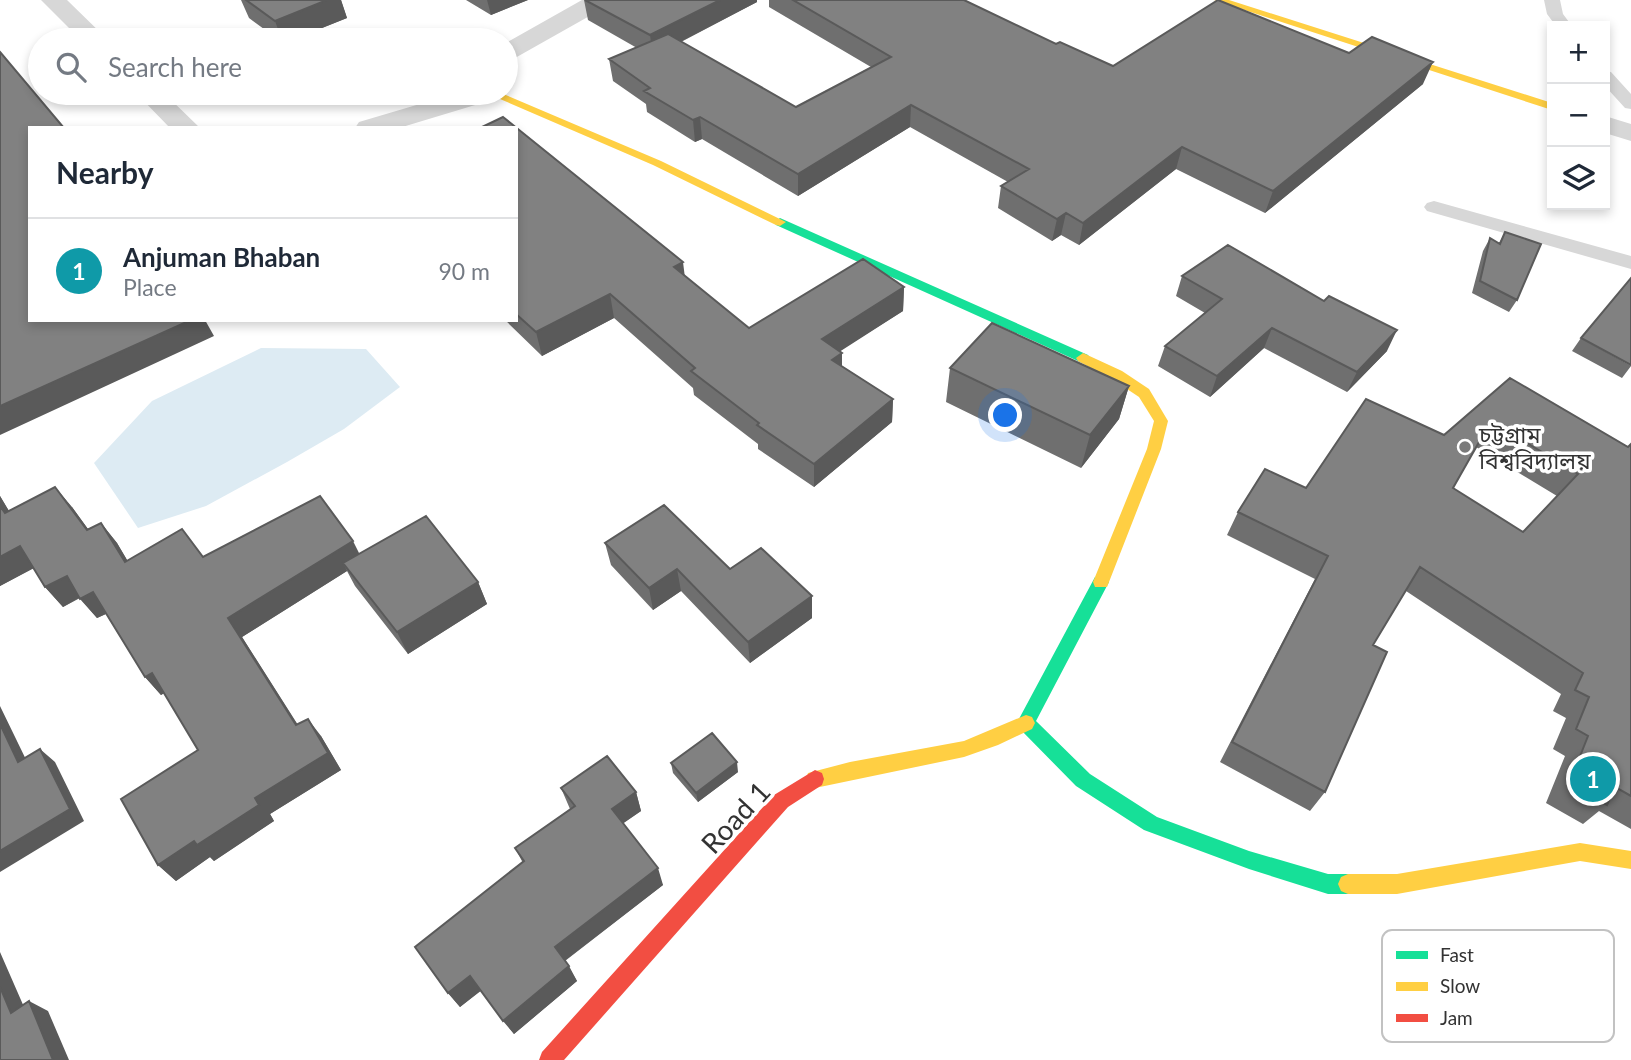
<!DOCTYPE html>
<meta charset="utf-8">
<style>
:root{--surface:#fff;--page:#f6f6f7;--text:#1f2937;--muted:#747a83;--line:#e0e1e3;--accent:#1a73e8}
body{margin:0;font-family:Lato,"Noto Sans Bengali",sans-serif;background:var(--page);color:var(--text)}
.controls{position:absolute;right:21px;top:21px;display:grid;overflow:hidden;border-radius:0px;box-shadow:0 4px 10px #0003}
.controls button{width:63px;height:63px;display:grid;place-items:center;padding:0;border:0;border-bottom:2px solid var(--line);background:var(--surface);color:var(--text);font:35px sans-serif}
.you{position:absolute;left:1006px;top:416px;width:24px;height:24px;margin:-18px;border:5px solid #fff;border-radius:50%;background:#1a73e8;box-shadow:0 0 0 10px #1a73e833}
.badge{display:grid;place-items:center;width:46px;height:46px;border-radius:50%;background:var(--accent);color:#fff;font-size:23px;font-weight:700}
.pin{position:absolute;translate:-50% -50%;border:4px solid #fff;box-shadow:0 2px 7px #0006}
.list{margin:0;padding:0;list-style:none}
h2{display:flex;justify-content:space-between;align-items:center;height:91px;margin:0;padding:0 28px;font-size:30px}
h2 small{font-size:23px;font-weight:400;color:var(--muted)}
.list li{display:grid;grid-template-columns:46px 1fr auto;gap:21px;align-items:center;box-sizing:border-box;height:105px;padding:0 28px;border-top:2px solid var(--line)}
.list b{display:block;font-size:26px;white-space:nowrap}
.list p{margin:0;font-size:23px;white-space:nowrap;color:var(--muted)}
.list em{font-size:23px;font-style:normal;color:var(--muted)}
.icon{flex:none;width:38px;height:38px;fill:none;stroke:currentColor;stroke-width:2;stroke-linecap:round;stroke-linejoin:round}
.map{position:relative;flex:none;width:1631px;height:1060px;overflow:hidden}
.search{position:absolute;background:var(--surface);box-shadow:0 4px 10px #0003;left:28px;top:28px;width:490px;height:77px;display:flex;align-items:center;gap:18px;box-sizing:border-box;padding:0 24px;border-radius:38px;color:var(--muted);font-size:26px}
.panel{position:absolute;background:var(--surface);box-shadow:0 4px 10px #0003;left:28px;top:126px;width:490px;height:196px;border-radius:0px}
.map>svg:first-child{display:block}
.water{fill:#ddebf3}
.lines{fill:none;stroke-linecap:round;stroke-linejoin:round}
.lane{fill:#d7d7d7;fill-rule:evenodd}
.street{fill:#d7d7d7;fill-rule:evenodd}
.fast{fill:#16e098;fill-rule:evenodd}
.slow{fill:#ffcf43;fill-rule:evenodd}
.jam{fill:#f24e42;fill-rule:evenodd}
.wall{fill:#6f6f6f;fill-rule:evenodd}
.shaded-wall{fill:#5a5a5a}
.building{fill:#818181;stroke:#5a5a5a;stroke-width:2;fill-rule:evenodd}
.poi-dot{fill:#7a7a7a;stroke:#fff;stroke-width:2.5}
.labels{text-anchor:middle;dominant-baseline:central;stroke-width:7;stroke-linejoin:round;paint-order:stroke}
.poi-label{font-size:23px;fill:#333;stroke:#fff;text-anchor:start}
.near-street-label{font-size:28px;fill:#333;stroke:#fff}
.key{fill:#fff;stroke:#c2c2c2;stroke-width:2}
.key-label{font-size:19px;fill:#333}
</style>
<div class="map">
<svg width="1631" height="1060" viewBox="0 0 1631 1060">
<rect width="100%" height="100%" fill="#fff"/>
<path class="water" d="M261,348L366,349L400,387L344,429L287,462L206,506L138,528L94,463L152,401Z"/>
<g class="lines">
<path class="lane" d="M1544,0H1560L1563,14L1572,26H1556L1547,14Z
M1605,71L1611,72L1631,94V109L1625,108L1605,86Z
M1434,201L1631,256V269L1427,211L1424,207L1427,203Z"/>
<path class="street" d="M41,0H67L108,40H81Z
M582,0H612L609,5L515,58L506,61V43Z
M136,93H164L200,128H170Z
M457,93H498L495,99L399,128H355L359,122Z
M1605,116L1631,124V141L1605,133Z"/>
<path class="fast" d="M780,218L1088,355L1090,358L1083,363L1078,361L776,225L774,222Z
M1101,575L1107,577L1109,582L1036,721L1090,774L1157,817L1249,851L1328,874H1348L1355,877L1358,884L1355,891L1348,894H1328L1249,869L1144,830L1076,786L1020,729L1017,723L1020,717L1095,577Z"/>
<path class="slow" d="M1214,0H1229L1552,103V110Z
M486,93H501L661,161L786,222L780,226L776,225L653,165Z
M1083,353L1122,371L1149,389L1168,421L1161,449L1109,582L1107,587H1095L1093,582L1147,449L1154,421L1139,397L1112,379L1078,361L1076,358Z
M1026,715L1032,717L1035,723L1032,729L998,745L964,757L815,788L808,785L806,779L808,773L850,762L964,741Z
M1580,843L1631,851V869L1580,861L1397,894H1348L1341,891L1338,884L1341,877L1348,874H1397Z"/>
<path class="jam" d="M815,770L822,773L824,779L822,785L788,807L564,1060H539L542,1052L774,795Z"/>
</g>
<path class="wall" d="M241,0H341L347,18L292,40H279L249,18Z
M466,0H528L491,15Z
M584,0H757V2L681,42L796,107L871,67L769,7V0H964L1056,44L1113,66L1423,84L1265,213L1176,169L1079,245L1061,235L1052,241L998,208L1001,186L1008,182L910,127L798,196L702,139L695,142L647,112L646,104L613,81L609,59L637,48L588,20Z
M516,128L685,276L749,328L904,287L903,311L839,351L842,353V366L893,399L892,422L814,487L758,449V444L694,395L693,388L614,318L542,356L505,320H516Z
M1505,232L1517,300L1509,312L1472,293L1483,251L1490,238L1499,243Z
M1182,276L1387,351L1347,392L1264,348L1210,397L1158,366L1165,346L1205,313L1176,296Z
M1581,338L1631,366L1622,378L1572,351Z
M950,368L1129,386L1119,419L1081,468L946,402Z
M1510,378L1628,447L1631,444V829L1599,811L1583,824L1546,803L1565,756L1553,749L1566,718L1553,711L1561,694L1406,591L1373,645L1325,792L1310,811L1220,762L1315,579L1227,535L1238,512L1306,488L1444,435ZM1476,447L1557,496L1523,532L1453,488Z
M0,496L9,511L72,507L88,529L101,523L117,543L127,560L203,557L360,554L478,582L487,604L408,654L355,586L347,571L242,637L298,725L321,736L341,770L270,814L274,821L214,861L210,857L176,881L158,865L198,750L164,693L161,695L145,677L106,614L97,618L80,598L63,607L45,587L33,568L0,586Z
M605,543L730,569L812,618L750,663L681,591L653,610L611,565Z
M671,763L738,772L698,802L673,773Z
M561,788L636,792L641,811L623,823L663,885L565,961L577,981L514,1034L481,990L460,1007L448,993L523,863L515,848L570,809Z"/>
<path class="shaded-wall" d="M327,0H341L347,18L292,40H282L275,21Z
M487,0H528L491,15Z
M720,0H757V2L653,56L650,35Z
M1433,62L1423,84L1265,213L1273,191Z
M911,105L910,127L798,196V174Z
M700,117L702,139L695,142L693,120Z
M1182,147L1176,169L1079,245L1083,223Z
M1066,213L1061,235L1052,241L1057,219Z
M683,262L686,286L674,267Z
M904,287L903,311L822,363V339Z
M610,294L614,318L542,356L536,332Z
M191,320H205L214,336L0,435V406Z
M1272,328L1264,348L1210,397L1217,376Z
M1397,330L1387,351L1347,392L1357,372Z
M842,353V377L832,360Z
M1129,386L1119,419L1081,468L1090,435Z
M893,399L892,422L814,487V464Z
M55,487L72,507L103,550L87,530Z
M0,496L22,533L5,513L0,506Z
M101,523L117,543L140,582L125,562Z
M353,541L363,561L343,563L347,571L242,637L309,743L296,725L228,618Z
M20,546L38,566L0,586V557Z
M677,569L681,591L653,610L649,588Z
M67,576L84,595L63,607L45,587Z
M478,582L487,604L408,654L397,632Z
M93,592L110,612L97,618L80,599Z
M812,596V618L750,663L748,642Z
M152,673L168,691L161,695L145,677Z
M0,706L33,774L18,762L0,724Z
M308,719L321,736L341,770L270,814L274,821L214,861L210,857L176,881L158,865L255,798Z
M40,749L55,762L84,821L0,872V851Z
M737,762L738,772L698,802L696,793Z
M636,792L641,811L618,827L612,809Z
M658,868L663,885L563,962L555,947Z
M0,952L31,1023L11,1013L0,987Z
M569,966L577,981L514,1034L503,1021Z
M470,976L482,990L460,1007L448,993Z
M29,1001L48,1011L69,1060H53Z"/>
<path class="building" d="M246,0H327L275,21Z
M585,0H720L650,35Z
M793,0H964L1056,44L1060,42L1113,66L1218,0L1349,53L1372,37L1433,62L1273,191L1182,147L1083,223L1066,213L1057,219L1001,186L1029,169L911,105L798,174L700,117L693,120L644,91L650,88L609,59L668,34L796,107L891,57Z
M0,52L64,128H30V320H191L0,406Z
M503,117L683,262L674,267L749,328L863,259L904,287L822,339L842,353L832,360L893,399L814,464L757,425L759,423L691,371L695,368L610,294L536,332L516,314V128H480Z
M1505,232L1541,244L1517,300L1480,281L1490,238L1500,244Z
M1228,245L1324,301L1329,296L1397,330L1357,372L1272,328L1217,376L1165,346L1222,299L1182,276Z
M1631,278V365L1581,338Z
M992,323L1129,386L1090,435L950,368Z
M1510,378L1628,447L1631,444V796L1615,787L1607,805L1569,784L1588,736L1576,729L1589,697L1575,690L1583,673L1420,567L1373,645L1387,652L1325,792L1232,742L1328,556L1238,512L1265,469L1306,488L1366,399L1444,435ZM1491,421L1578,474L1523,532L1453,488Z
M55,487L87,530L101,523L125,562L182,529L203,557L320,496L353,541L228,618L296,725L308,719L328,753L255,798L259,805L197,845L194,841L158,865L121,799L198,750L152,673L145,677L93,592L80,599L67,576L45,587L20,546L0,557V506L5,513Z
M664,505L730,569L761,548L812,596L748,642L677,569L649,588L605,543Z
M426,516L478,582L397,632L343,563Z
M0,724L18,762L40,749L70,809L0,851Z
M712,733L737,762L696,793L671,763Z
M607,756L636,792L612,809L658,868L555,947L569,966L503,1021L470,976L448,993L415,947L524,861L515,848L575,806L561,788Z
M0,987L11,1013L29,1001L53,1060H0Z"/>
<circle class="poi-dot" cx="1465" cy="447" r="7"/>
<g class="labels">
<g class="poi-label">
<text x="1479" y="434">চট্টগ্রাম<tspan x="1479" dy="26">বিশ্ববিদ্যালয়</tspan></text>
</g>
<g class="near-street-label">
<text transform="translate(735 817) rotate(-47)">Road 1</text>
</g>
</g>
<rect x="1382" y="930" width="232" height="112" rx="10" class="key"/>
<rect x="1396" y="951" width="32" height="8" fill="#16e098"/>
<rect x="1396" y="982" width="32" height="9" fill="#ffcf43"/>
<rect x="1396" y="1014" width="32" height="8" fill="#f24e42"/>
<g class="key-label">
<text x="1440" y="962">Fast</text>
<text x="1440" y="993">Slow</text>
<text x="1440" y="1025">Jam</text>
</g>
</svg>
<div class="controls">
<button>+</button>
<button>−</button>
<button><svg class="icon" aria-label="layers" viewBox="0 0 24 24"><path d="M12 4l9 5-9 5-9-5zM3 14l9 5 9-5"/></svg></button>
</div>
<div class="you"></div>
<div class="pin badge" style="left:1593px;top:779px;background:#0f9aa8">1</div>
<div class="search"><svg class="icon" aria-label="search" viewBox="0 0 24 24"><circle cx="10" cy="10" r="6"/><path d="M15 15l6 6"/></svg>Search here</div>
<section class="panel">
<h2>Nearby<small></small></h2>
<ul class="list">
<li><span class="badge" style="background:#0f9aa8">1</span><div><b>Anjuman Bhaban</b><p>Place</p></div><em>90 m</em></li>
</ul>
</section>
</div>
